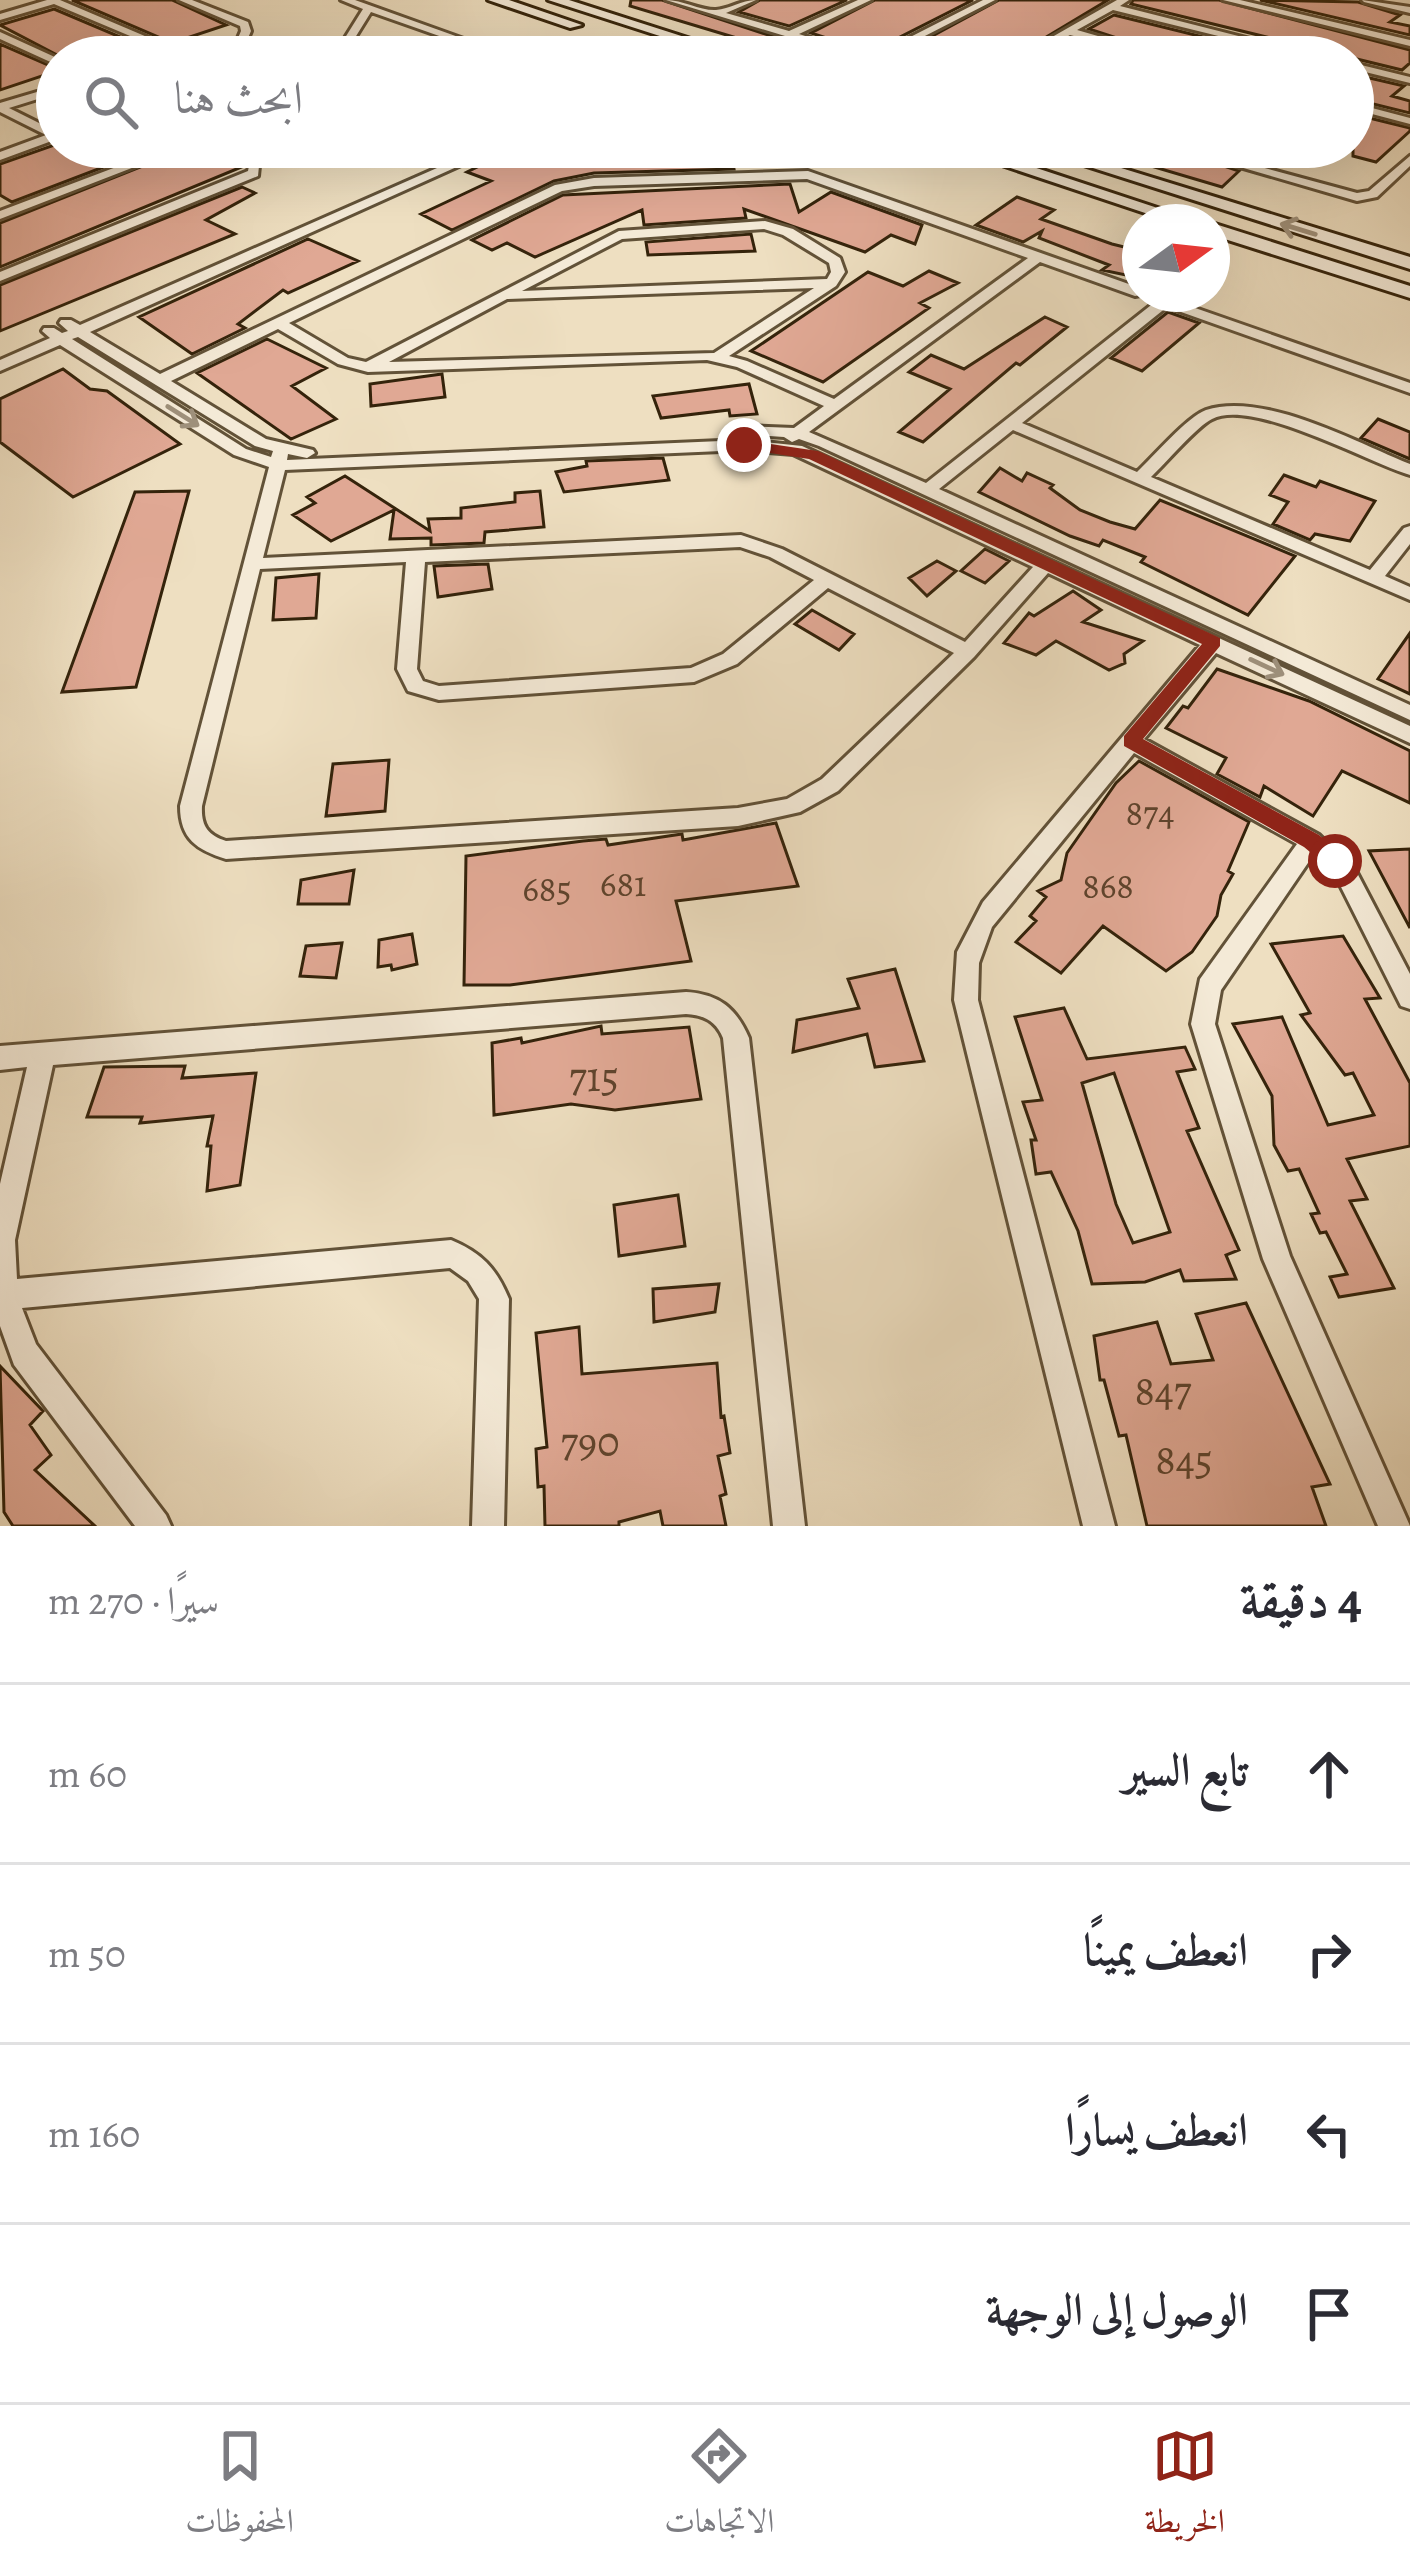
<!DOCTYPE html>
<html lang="ar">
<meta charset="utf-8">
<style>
:root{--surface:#fff;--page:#f7f7f7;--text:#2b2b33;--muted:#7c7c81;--line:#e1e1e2;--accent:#8f2418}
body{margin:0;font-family:Alegreya,Amiri,serif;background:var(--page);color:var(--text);direction:rtl}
.compass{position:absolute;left:1122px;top:204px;width:108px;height:108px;border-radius:50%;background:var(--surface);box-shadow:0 12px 48px #0002;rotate:75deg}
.stop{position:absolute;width:36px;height:36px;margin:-27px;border:9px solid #8f2418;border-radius:50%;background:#fff}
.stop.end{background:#8f2418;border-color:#fff;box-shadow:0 3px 12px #0008}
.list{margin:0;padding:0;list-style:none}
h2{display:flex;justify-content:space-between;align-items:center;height:156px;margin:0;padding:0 48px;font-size:51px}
h2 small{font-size:39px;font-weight:400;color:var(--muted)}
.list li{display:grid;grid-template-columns:78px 1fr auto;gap:36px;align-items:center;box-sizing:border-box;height:180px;padding:0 48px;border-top:3px solid var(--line)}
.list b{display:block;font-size:45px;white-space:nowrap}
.list em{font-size:39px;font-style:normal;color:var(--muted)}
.icon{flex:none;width:66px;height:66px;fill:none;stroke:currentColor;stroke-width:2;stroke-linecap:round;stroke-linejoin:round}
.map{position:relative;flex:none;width:1410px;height:1526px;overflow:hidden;direction:ltr}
.search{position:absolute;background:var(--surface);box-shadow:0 12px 48px #0002;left:36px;right:36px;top:36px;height:132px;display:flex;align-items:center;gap:30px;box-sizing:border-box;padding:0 42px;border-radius:66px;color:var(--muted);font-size:45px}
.sheet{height:876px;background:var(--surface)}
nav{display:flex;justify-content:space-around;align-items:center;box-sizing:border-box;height:168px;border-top:3px solid var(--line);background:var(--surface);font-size:33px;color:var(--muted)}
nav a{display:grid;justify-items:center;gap:6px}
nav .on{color:var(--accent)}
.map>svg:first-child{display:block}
.building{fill:#e0a894;stroke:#34230b;stroke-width:3;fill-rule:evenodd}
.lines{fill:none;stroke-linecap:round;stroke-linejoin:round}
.street-casing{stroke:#625238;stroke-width:6}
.secondary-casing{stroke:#34230b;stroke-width:6}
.street{fill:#f4ead7;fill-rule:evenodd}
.secondary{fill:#f4ead7;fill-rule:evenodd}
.oneway{stroke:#9e907b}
.route{fill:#8f2418}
.labels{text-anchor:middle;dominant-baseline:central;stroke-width:12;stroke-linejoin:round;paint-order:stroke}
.number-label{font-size:36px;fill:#5f442d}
.near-number-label{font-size:42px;fill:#5f442d}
</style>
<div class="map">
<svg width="1410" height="1526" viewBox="0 0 1410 1526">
<rect width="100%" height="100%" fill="#eedfc1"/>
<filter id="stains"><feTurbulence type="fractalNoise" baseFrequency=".00167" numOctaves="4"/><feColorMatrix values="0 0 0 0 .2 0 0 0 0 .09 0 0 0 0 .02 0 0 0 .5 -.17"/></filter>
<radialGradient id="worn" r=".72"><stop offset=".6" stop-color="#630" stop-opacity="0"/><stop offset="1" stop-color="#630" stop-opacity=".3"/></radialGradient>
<path class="building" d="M72,0H172L226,25L172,43Z
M631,0H662L814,50L804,55L740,39L630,6Z
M760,0H847L789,26L739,12Z
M875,0H973L892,41L885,38L863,50L811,33Z
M999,0H1108L1013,57H942L912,47Z
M1133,0H1219L1410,50V63L1402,70L1131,4Z
M1260,0L1358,2L1400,15L1390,22L1410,26V35Z
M54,9L151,50L130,57H61L0,25Z
M1114,15L1284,57H1175L1089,29Z
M1071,40L1136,57H1039Z
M0,44L57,69V71L0,90Z
M1361,76L1404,86L1392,96L1410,101V113L1353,99V81Z
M1353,114L1410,128V131L1376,162L1353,156Z
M57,144V147H156L12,202L0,195V164Z
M190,147H212L244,166L0,267V223Z
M1100,147H1167L1239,171L1222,187L1100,151Z
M510,151L512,159L731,151L734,169L594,173L554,181L452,230L421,214L491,181L467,172Z
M790,184L799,212L831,192L922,225L915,244L891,235L865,252L744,209L746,218L644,225L642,210L535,257L507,243L492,250L472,240L563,195Z
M242,187L255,193L206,220L235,234L0,331V285Z
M1017,197L1054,210L1041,219L1112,244L1132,249L1140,244V278L1102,270L1109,265L1039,238L1042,231L1023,242L976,225Z
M751,234L755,251L648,255L646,242Z
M308,239L358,261L288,293L283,290L238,324L245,328L192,354L139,317Z
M929,271L958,283L920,303L929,308L823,382L751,351L868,272L903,286Z
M1168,312L1199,323L1142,371L1111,358Z
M1045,317L1067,327L1020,365L1016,363L923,442L899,432L950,389L909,372L931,355L964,369Z
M267,339L326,368L292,386L336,419L291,439L197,373Z
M63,369L90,389L107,391L180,444L73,497L0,442V399Z
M442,374L445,397L371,406L370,384Z
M749,384L757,414L730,416L729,410L661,418L653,396Z
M1378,419L1410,432V459L1361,438Z
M663,458L669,480L564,492L556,472L587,466L586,461Z
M1000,468L1022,481L1027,473L1053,485L1050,488L1080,510L1110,522L1135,529L1160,500L1295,556L1248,615L1141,562L1145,557L1103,540L1099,546L1070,536L979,492Z
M1284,475L1316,487L1320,481L1375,501L1350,541L1315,534L1310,540L1273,524L1288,502L1270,495Z
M345,476L430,531L428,519L461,518V508L515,502V493L540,491L544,527L485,532L484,543L431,545V538L390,539L394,510L331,541L293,515L315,503L307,497Z
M189,491L136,687L62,692L135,492Z
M985,549L1009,561L985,583L961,571Z
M937,561L956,571L927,596L909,578Z
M488,564L492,589L438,597L434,566Z
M319,574L316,618L273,620L276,578Z
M1073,591L1101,610L1083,622L1143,641L1124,654L1125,663L1109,670L1056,641L1036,655L1004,643L1029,613L1034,616Z
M812,610L854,634L839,650L795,624Z
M1410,633V694L1378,679Z
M1217,669L1309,701L1410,751V803L1342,771L1313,816L1264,786L1260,797L1217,774L1226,758L1166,728L1183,706L1188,708Z
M389,760L385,811L326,816L333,764Z
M1139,761L1249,822L1228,871L1233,874L1221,895L1217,916L1192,952L1166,971L1103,926L1061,973L1016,942L1036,921L1030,916L1046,897L1038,891L1061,880L1067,853L1116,783Z
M776,823L798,886L676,901L691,961L510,985H464L466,856L583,841L606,839L608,845L682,834L683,840Z
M1410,849V928L1369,851Z
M354,870L349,904H298L301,880Z
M412,934L417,964L392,970L391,965L378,967L379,940Z
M1343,936L1380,998L1365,999L1410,1083V1146L1347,1159L1367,1199L1350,1201L1394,1288L1339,1297L1330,1277L1347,1274L1326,1232L1320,1233L1311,1214L1319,1213L1299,1169L1288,1171L1274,1145L1272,1096L1233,1024L1282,1017L1328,1125L1374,1115L1353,1073L1345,1075L1301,1015L1310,1013L1271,944Z
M342,943L336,978L300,976L306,946Z
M895,969L924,1061L875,1067L867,1034L793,1052L797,1020L859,1008L848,979Z
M1064,1008L1087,1059L1185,1047L1195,1069L1177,1072L1199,1128L1187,1131L1239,1250L1226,1255L1236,1279L1184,1281L1180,1270L1145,1282L1092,1284L1078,1231L1051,1172L1036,1174L1031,1140H1036L1023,1102L1042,1100L1015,1017ZM1114,1073L1170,1232L1133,1243L1116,1204L1082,1083Z
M601,1026L602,1034L689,1027L701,1099L615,1110L571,1104L494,1115L492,1043L521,1038L522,1043Z
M185,1066L182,1078L256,1073L240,1185L207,1191L211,1146H207L213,1116L140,1123L142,1117H87L104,1067Z
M678,1195L685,1246L619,1256L614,1205Z
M719,1284L715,1312L654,1322L653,1289Z
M1246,1303L1330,1484L1312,1487L1326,1526H1147L1126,1435L1119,1436L1104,1380H1100L1094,1336L1157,1322L1171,1364L1213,1360L1196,1314Z
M579,1327L582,1374L717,1363L721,1417L724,1416L730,1453L718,1456L726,1494L720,1496L726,1526H663L660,1511L619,1522V1526H545L544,1486L538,1487L536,1449L547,1447L536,1333Z
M0,1366L43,1411L30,1425L51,1455L35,1470L95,1526H13L4,1512Z"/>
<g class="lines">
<defs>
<path id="street" d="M47,0H60L173,48L163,57H151L161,49L54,4L0,20V14Z
M179,0H192L248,22L251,31L240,57H230L241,31L240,26Z
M341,0H355L514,57H499L371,12L353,41L351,51L356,57H345L341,52L343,41L363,9Z
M666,0C683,0 701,11 716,10C730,9 741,0 756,0L726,13L789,31L858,0H871L799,34L870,57H854Z
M983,0H995L884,57H871Z
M1117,0H1129L1120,6L1321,57H1303L1113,10L1077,30L1171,57H1154L1070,35L1030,57H1017Z
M1223,0H1240L1410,40V46Z
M1362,0L1410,7V13L1364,2Z
M0,32L57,58V65L0,39Z
M652,47L656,48L659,57H649L647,50Z
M1353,63L1410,77V83L1353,69Z
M57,86V93L9,108L57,132V139L0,160V152L46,135L0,112V103Z
M1353,103L1410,118V124L1353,109Z
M169,147H186L0,219V211Z
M225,147H240L260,156L258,176L0,281V272L248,171L250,161Z
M391,147H407L448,164L485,147H501L90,332L160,374L555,185L594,178L808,171L1140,288V294H1146L1135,296L1040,262L809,432L926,483L1155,302L1149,298L1155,294L1410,383V393L1167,307L1022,423L1137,472C1154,456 1187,417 1206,410C1264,391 1357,443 1410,464V475C1367,462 1253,398 1212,419C1197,426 1165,464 1151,477L1370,570L1404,528L1410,526V544L1385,576L1410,587V600L1013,430L939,489L1410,705V720L819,446L799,439L792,442L784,437L740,434L738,431L746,426L794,428L824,406L737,367L707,360L368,372L338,364L278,329L171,381L266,439L313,450L315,453L307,458L288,454L287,460L744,440L802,446L1410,726V743L1216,653L1144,739L1319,835L1356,871L1410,974V1009L1401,1006L1340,885L1312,857L1221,990L1215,1024L1290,1256L1410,1526H1378L1263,1259L1191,1024L1200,979L1297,844L1134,753L992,927L979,963L978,1000L1115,1526H1083L954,1000L957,952L983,902L1200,645L1048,573L974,657L838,791L800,812L738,826L226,859C197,850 180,839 180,806L269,467L234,455L60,345L0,371V360L50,338L42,331L44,328H54L62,333L68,331L59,323L61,320H71L80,325L437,168ZM807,179L1028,258L834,399L747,361L729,356L836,286L845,272L840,258L793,229L765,221L619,231L366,362L348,358L289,323L562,191L594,186ZM764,229L783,235L829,263L831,272L827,279L522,291L622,239ZM814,288L714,353L389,362L507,299ZM78,337L255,446L273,451L271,457L246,449L72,339ZM744,450L793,454L1033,567L965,642L782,549L741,535L263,558L285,470ZM740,547L770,557L814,580L723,654L691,668L439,686L423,681L417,669L425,562ZM406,562L397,669L408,691L439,700L694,682L737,664L828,588L954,653L822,779L787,799L738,808L226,841C207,835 201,825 202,806L260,569Z
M1171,147H1190L1250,164L1272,147H1285L1261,167L1357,193L1369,191L1410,156V166L1377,197L1357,201Z
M686,992C719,994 736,1008 749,1038L805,1526H773L723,1038C716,1021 704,1015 686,1014L53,1065L15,1240L17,1279L451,1240C482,1253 496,1268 509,1299L504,1526H472L479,1299L468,1281L450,1268L22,1308L36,1344L166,1515L171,1526H135L14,1365L0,1326V1184L27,1067L0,1070V1046Z"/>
<path id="secondary" d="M488,0H509L582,25L570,28Z
M548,0H569L747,57H725Z
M948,147H973L1200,222H1172Z
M1027,147H1053L1410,257V269Z
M1212,223L1410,286V298L1212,235Z"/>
</defs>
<use href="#street" class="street-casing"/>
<use href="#secondary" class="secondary-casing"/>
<use href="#street" class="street"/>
<use href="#secondary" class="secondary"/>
</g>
<defs><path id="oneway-shaft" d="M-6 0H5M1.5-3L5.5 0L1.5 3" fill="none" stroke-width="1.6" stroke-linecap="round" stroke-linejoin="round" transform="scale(3)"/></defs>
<g class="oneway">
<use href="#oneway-shaft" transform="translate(1298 229) rotate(-163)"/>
<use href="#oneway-shaft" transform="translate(183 416) rotate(32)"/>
<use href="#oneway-shaft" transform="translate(1267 667) rotate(25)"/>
</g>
<path class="route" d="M744,440L818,451L1220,638V646L1143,739L1319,835L1342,855V867H1328L1304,847L1124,746V736L1202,644L809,459L738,448V442Z"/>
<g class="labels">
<g class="number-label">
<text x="1150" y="812">874</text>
<text x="623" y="883">681</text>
<text x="1108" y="885">868</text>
<text x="547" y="888">685</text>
</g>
<g class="near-number-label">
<text x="594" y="1076">715</text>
<text x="1163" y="1390">847</text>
<text x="590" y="1441">790</text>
<text x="1184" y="1459">845</text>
</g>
</g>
<rect width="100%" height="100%" filter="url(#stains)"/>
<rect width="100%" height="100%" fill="url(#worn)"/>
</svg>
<svg class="compass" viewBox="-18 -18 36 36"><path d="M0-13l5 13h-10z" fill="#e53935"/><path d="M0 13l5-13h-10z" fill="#7c7c81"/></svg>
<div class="stop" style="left:1335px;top:861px"></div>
<div class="stop end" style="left:744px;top:445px"></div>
<div class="search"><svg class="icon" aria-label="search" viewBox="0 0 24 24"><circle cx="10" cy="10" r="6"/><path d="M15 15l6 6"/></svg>ابحث هنا</div>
</div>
<section class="sheet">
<h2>4 دقيقة<small>سيرًا · 270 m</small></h2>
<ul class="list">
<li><svg class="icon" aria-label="ahead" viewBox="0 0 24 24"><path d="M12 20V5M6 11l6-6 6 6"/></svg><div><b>تابع السير</b></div><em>60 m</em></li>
<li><svg class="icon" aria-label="right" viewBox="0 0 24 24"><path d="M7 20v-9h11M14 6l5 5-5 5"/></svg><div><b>انعطف يمينًا</b></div><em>50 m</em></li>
<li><svg class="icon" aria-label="left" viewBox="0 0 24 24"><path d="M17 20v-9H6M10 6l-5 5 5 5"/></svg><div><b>انعطف يسارًا</b></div><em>160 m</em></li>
<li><svg class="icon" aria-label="arrive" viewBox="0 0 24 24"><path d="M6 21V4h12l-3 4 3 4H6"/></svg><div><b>الوصول إلى الوجهة</b></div></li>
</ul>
</section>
<nav>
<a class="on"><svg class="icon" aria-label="map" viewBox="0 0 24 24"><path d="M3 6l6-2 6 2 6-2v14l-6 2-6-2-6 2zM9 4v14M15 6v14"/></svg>الخريطة</a>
<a><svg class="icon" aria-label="directions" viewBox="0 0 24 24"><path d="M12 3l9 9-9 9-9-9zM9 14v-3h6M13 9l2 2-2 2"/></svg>الاتجاهات</a>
<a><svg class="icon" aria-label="saved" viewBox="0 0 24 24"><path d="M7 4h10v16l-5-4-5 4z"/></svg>المحفوظات</a>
</nav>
